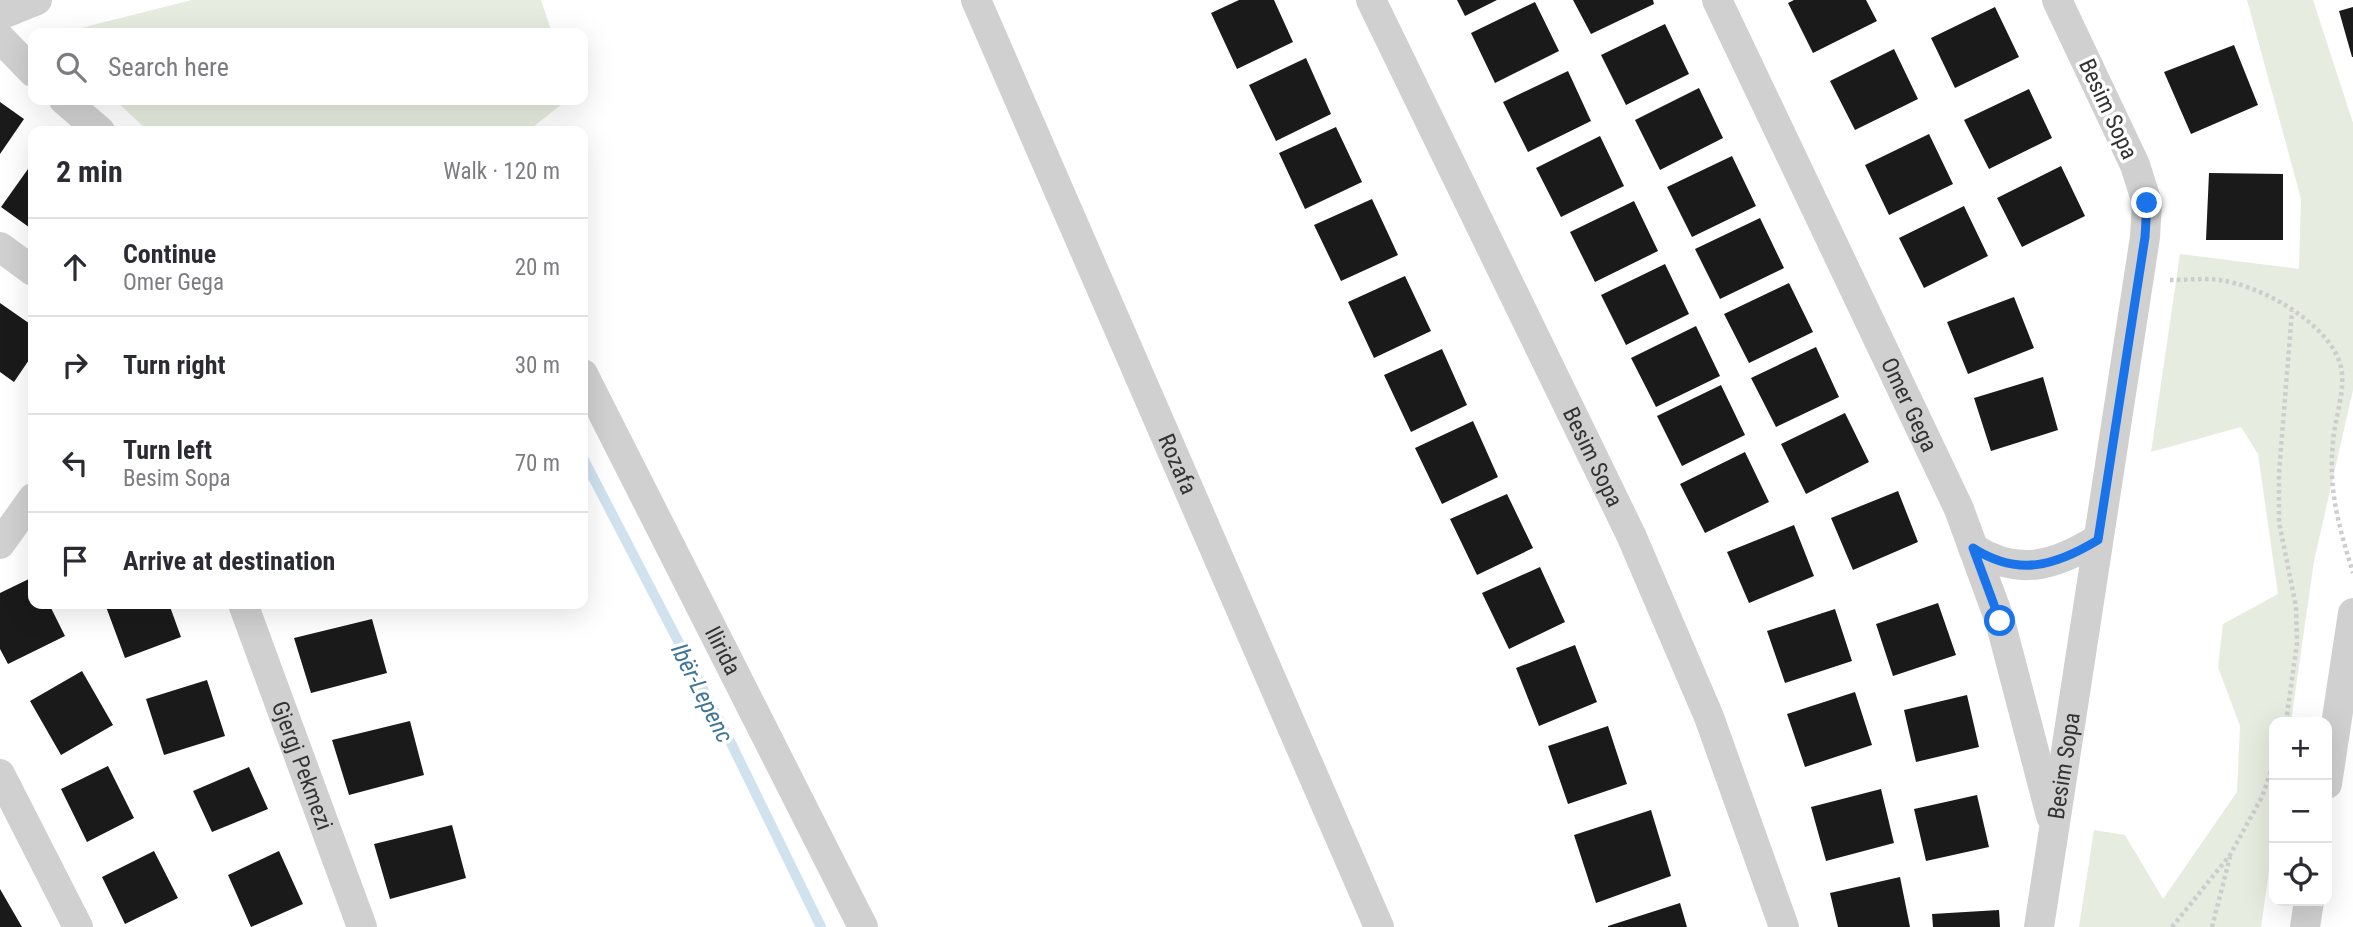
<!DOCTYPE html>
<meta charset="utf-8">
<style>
:root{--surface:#fff;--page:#f7f7f7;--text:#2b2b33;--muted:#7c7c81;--line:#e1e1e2}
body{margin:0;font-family:"Roboto Condensed",sans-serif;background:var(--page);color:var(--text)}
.controls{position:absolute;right:21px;bottom:21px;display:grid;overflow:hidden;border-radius:14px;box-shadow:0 7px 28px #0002}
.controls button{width:63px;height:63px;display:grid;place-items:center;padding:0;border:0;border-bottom:2px solid var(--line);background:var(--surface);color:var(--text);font:35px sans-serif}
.stop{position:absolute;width:21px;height:21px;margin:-16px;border:5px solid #1a73e8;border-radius:50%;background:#fff}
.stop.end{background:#1a73e8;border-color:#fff;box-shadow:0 2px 7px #0008}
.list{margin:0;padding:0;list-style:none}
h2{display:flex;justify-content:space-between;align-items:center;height:91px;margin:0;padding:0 28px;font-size:30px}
h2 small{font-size:23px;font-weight:400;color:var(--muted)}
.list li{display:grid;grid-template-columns:46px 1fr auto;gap:21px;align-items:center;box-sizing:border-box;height:98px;padding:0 28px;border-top:2px solid var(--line)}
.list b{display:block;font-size:26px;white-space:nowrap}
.list p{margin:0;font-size:23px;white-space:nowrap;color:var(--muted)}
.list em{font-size:23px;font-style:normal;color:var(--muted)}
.icon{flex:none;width:38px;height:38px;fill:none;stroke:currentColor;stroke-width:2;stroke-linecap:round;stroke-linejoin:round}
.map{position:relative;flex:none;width:2353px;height:927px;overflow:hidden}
.search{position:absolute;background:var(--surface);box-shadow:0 7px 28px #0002;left:28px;top:28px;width:560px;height:77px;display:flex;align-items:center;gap:18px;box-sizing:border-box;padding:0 24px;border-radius:14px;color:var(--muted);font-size:26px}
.panel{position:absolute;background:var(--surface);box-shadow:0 7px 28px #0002;left:28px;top:126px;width:560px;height:483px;border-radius:14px}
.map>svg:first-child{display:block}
.green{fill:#e6ecdf}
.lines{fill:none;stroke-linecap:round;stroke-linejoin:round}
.stream{stroke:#cfe2ee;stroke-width:10}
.building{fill:#1a1a1a}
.path{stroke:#cdcdcd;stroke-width:4.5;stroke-dasharray:3.5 3.5;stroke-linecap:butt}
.street{stroke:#d0d0d0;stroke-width:30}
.route{stroke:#1a73e8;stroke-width:9}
.labels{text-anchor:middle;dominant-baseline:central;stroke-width:7;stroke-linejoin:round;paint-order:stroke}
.street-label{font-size:23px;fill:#333;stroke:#fff}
.water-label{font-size:24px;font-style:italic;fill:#3f7597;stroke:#fff}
</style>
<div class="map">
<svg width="2353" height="927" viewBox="0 0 2353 927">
<rect width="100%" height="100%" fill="#fff"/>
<path class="green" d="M192,0H541L552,33H61Z
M2247,0H2313L2353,123V390L2314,561L2291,722H2274V836L2261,927H2079L2094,830L2125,835L2163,899L2237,792L2240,726L2218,667L2223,624L2278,594L2258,454L2241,427L2151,452L2180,254L2299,269L2301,199Z
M115,100H567L528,131H148Z"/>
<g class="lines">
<path class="stream" d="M583,458L730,741L821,927"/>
</g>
<path class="building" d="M1239,0H1274L1293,42L1237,69L1211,13Z
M1457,0H1497L1465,16Z
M1573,0H1653L1654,4L1591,34Z
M1794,0H1866L1877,21L1813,53L1788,3Z
M1535,2L1559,51L1495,83L1471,33Z
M1995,7L2019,57L1955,88L1931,38Z
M2353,7V57H2352L2339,11Z
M1665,24L1689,74L1626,105L1601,55Z
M2234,45L2258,105L2191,134L2164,72Z
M1894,49L1918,99L1855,130L1830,81Z
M1306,58L1331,114L1276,141L1249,85Z
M1568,71L1591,121L1528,152L1503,102Z
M1699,88L1723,138L1660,170L1635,120Z
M2029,89L2052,138L1989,169L1964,120Z
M0,102L24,119L0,154Z
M1336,127L1362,182L1305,209L1279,153Z
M1929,134L1953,184L1889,215L1865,165Z
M1600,136L1624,186L1561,217L1536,168Z
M1732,156L1756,206L1692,237L1667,187Z
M33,162V230L1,207Z
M2061,166L2085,216L2022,247L1997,198Z
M2209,173L2283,174V240H2206Z
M1372,199L1398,255L1341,281L1314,225Z
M1634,201L1658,251L1595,282L1570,232Z
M1964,206L1988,256L1924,288L1899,238Z
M1760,218L1784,268L1720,299L1695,249Z
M1665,264L1689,314L1626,345L1601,295Z
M1405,276L1431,331L1374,358L1348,302Z
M1789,283L1813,332L1749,363L1724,314Z
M2014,297L2034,348L1968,374L1947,322Z
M0,303L33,326V354L14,382L0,372Z
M1696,326L1720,376L1656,407L1631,358Z
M1816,347L1839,397L1776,427L1751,378Z
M1442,349L1467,405L1411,432L1384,375Z
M2043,377L2058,430L1991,451L1974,398Z
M1721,385L1745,435L1682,466L1657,416Z
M1845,413L1869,462L1806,494L1781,444Z
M1473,421L1498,477L1442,504L1415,448Z
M1745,452L1769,502L1705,533L1680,484Z
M1898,491L1918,542L1853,570L1831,518Z
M1507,494L1533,548L1477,575L1450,519Z
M1794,525L1814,576L1749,603L1727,552Z
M1540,567L1565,622L1509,649L1482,593Z
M33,577V604H49L65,636L8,664L0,649V593Z
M1938,603L1956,655L1893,676L1876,624Z
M105,604H169L181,637L125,658Z
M1835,609L1852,661L1785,683L1767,631Z
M372,619L387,673L311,693L294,638Z
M1575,645L1597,702L1539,726L1516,668Z
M82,671L113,725L61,755L30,701Z
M207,680L225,736L164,755L146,699Z
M1855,692L1872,745L1805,767L1787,714Z
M1967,695L1979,747L1916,762L1904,710Z
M410,721L424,775L349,795L332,740Z
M1608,726L1627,784L1568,804L1548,746Z
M108,766L134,818L87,842L61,789Z
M249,767L268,809L212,832L193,791Z
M1881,789L1894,843L1826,861L1811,807Z
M1977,795L1989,847L1926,861L1914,809Z
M1651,810L1671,876L1596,903L1574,835Z
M452,825L466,878L390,899L374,844Z
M154,851L178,898L125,924L102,877Z
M279,851L303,904L251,927L228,875Z
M1900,877L1910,927H1838L1830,893Z
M0,889L22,927H0Z
M1680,903L1687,927H1608V926Z
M1999,910L2000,927H1933L1932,914Z"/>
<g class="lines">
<path class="path" d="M2170,280C2186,280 2203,278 2219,280C2260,285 2330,323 2341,367C2346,389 2335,418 2333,441C2328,491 2339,526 2353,573
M2286,722L2297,643L2296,607L2279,522V473L2292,311
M2172,927L2230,855L2262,797L2274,762
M2212,927L2230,857"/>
<g class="street">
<path id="s1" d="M976,0L1379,927"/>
<path id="s2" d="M1371,0L1631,535L1709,717L1784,927"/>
<path id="s3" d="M1717,0L1959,509L2000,621L2051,816"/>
<path d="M0,15L37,0"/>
<path d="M0,38L33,72"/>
<path d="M64,100L100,131"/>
<path d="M0,247L33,271"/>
<path id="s4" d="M583,374L863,927"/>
<path d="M0,544L33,498"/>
<path d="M1973,548C2018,577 2055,566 2098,539"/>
<path id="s5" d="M243,604L362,927"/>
<path d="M0,774L78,927"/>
<path d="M2327,784L2353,613"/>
<path id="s6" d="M2039,927L2145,237L2147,203L2135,165L2057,0"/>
<path d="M2305,927L2309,901"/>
</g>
</g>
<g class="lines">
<path class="route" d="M2000,621L1973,548C2018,577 2055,566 2098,540L2145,237L2147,203"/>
</g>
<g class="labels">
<g class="street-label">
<text transform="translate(2108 109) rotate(65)">Besim Sopa</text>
<text stroke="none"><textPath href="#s3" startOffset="448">Omer Gega</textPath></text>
<text stroke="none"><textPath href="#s2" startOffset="508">Besim Sopa</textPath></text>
<text stroke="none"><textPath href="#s1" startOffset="506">Rozafa</textPath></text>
<text stroke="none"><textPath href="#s4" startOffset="310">Ilirida</textPath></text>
<text stroke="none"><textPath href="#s5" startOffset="172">Gjergj Pekmezi</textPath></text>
<text stroke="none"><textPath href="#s6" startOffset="163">Besim Sopa</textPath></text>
</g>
<g class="water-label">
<text transform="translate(702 693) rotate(63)">Ibër-Lepenc</text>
</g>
</g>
</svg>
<div class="controls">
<button>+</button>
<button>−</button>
<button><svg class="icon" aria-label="locate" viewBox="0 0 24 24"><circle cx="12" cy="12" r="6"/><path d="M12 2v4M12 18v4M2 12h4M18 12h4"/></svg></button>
</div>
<div class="stop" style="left:2000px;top:621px"></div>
<div class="stop end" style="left:2147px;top:203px"></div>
<div class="search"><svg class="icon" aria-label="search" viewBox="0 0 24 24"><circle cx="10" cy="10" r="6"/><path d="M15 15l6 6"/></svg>Search here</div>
<section class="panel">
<h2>2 min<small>Walk · 120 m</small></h2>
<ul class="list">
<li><svg class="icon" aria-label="ahead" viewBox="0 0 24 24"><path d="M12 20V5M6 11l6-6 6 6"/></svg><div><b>Continue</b><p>Omer Gega</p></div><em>20 m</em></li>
<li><svg class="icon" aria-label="right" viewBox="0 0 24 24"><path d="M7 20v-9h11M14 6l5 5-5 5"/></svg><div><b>Turn right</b></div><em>30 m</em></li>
<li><svg class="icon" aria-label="left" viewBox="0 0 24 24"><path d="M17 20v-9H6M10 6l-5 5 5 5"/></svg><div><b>Turn left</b><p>Besim Sopa</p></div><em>70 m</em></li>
<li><svg class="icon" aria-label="arrive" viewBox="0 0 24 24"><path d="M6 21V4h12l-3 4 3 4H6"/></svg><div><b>Arrive at destination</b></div></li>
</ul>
</section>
</div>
